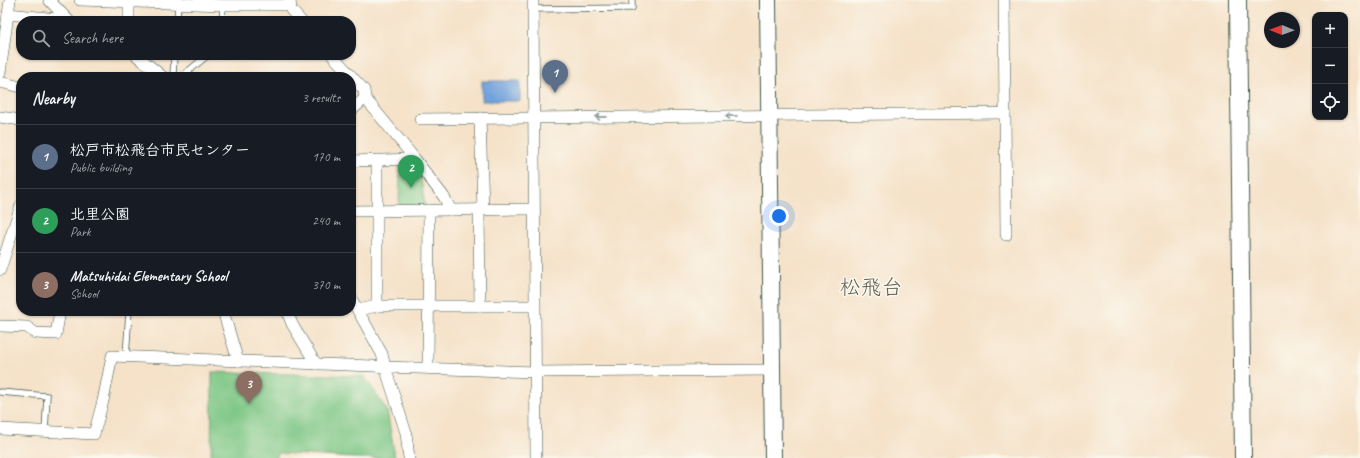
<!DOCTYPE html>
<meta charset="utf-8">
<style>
body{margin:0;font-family:Caveat,"Klee One",sans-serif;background:#20242c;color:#f1f3f6}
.controls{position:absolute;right:12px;top:12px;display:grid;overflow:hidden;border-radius:8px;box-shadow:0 1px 3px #0004}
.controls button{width:36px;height:36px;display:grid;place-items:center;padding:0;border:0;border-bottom:1px solid #363941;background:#171b24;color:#f1f3f6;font:20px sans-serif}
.compass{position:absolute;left:1264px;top:12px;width:36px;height:36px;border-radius:50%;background:#171b24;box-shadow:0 1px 3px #0004;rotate:271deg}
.you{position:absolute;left:779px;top:216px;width:14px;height:14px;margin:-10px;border:3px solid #fff;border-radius:50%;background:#1a73e8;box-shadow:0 0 0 6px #1a73e833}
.badge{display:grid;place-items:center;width:26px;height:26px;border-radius:50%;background:#d93025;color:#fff;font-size:13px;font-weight:700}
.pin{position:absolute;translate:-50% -33px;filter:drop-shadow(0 1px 2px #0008)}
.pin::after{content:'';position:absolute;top:21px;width:14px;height:12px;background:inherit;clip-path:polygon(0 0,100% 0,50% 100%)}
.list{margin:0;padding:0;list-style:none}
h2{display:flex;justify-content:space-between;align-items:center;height:52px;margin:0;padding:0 16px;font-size:17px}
h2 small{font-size:13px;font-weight:400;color:#9ea1a6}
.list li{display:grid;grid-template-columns:26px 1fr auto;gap:12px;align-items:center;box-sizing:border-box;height:64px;padding:0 16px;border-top:1px solid #363941}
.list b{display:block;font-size:15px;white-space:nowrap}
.list p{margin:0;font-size:13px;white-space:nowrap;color:#9ea1a6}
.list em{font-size:13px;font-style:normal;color:#9ea1a6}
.icon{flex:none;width:22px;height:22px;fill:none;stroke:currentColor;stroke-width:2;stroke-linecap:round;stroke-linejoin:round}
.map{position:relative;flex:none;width:1360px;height:458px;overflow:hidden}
.search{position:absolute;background:#171b24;box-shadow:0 1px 3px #0004;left:16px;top:16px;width:340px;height:44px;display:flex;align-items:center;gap:10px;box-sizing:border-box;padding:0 14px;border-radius:16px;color:#9ea1a6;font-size:15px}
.panel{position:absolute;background:#171b24;box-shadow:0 1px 3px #0004;left:16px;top:72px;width:340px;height:244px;border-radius:16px}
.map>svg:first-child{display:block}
.green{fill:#7cc684;stroke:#4e825c}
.water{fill:#72a2dc;stroke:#487088}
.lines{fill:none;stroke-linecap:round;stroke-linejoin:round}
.lane-casing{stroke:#3f564a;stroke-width:7}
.street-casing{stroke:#3f564a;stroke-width:12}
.secondary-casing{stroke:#3f564a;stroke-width:18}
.lane{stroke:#fff;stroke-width:5.5}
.street{stroke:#fff;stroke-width:11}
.secondary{stroke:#fff;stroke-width:16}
.oneway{stroke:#8f9e9a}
.labels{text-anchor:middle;stroke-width:3;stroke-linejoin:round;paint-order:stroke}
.neighbourhood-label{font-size:21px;fill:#5e5f54;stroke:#fbf7ec}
</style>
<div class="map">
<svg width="1360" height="458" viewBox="0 0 1360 458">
<rect width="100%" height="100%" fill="#fbf7ec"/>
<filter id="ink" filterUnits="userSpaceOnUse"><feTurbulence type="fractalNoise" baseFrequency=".025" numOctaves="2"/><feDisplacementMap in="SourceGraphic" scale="8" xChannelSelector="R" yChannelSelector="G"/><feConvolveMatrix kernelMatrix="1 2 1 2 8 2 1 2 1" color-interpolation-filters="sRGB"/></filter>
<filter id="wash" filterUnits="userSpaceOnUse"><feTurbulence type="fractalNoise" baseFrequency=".012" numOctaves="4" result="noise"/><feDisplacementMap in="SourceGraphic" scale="16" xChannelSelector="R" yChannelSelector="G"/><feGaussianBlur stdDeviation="0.9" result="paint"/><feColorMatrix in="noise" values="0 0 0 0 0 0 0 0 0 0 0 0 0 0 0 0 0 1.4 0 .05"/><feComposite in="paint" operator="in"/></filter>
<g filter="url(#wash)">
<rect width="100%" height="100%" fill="#f5e2c9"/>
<g class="green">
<path d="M403 163H411L420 171 425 206 399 205 400 167 403 166Z"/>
<path d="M212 372 364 376 387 410 395 458H355L278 453 277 458H211Z"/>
</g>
<rect class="water" x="482" y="81" width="38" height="20"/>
</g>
<g filter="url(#ink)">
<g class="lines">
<defs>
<g id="lane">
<path d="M533 9 632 8V0"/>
<path d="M177 21 178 3"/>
<path d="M222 21 223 5"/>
<path d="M173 77 174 55"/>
<path d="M181 77 208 55"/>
<path d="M126 357 129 311"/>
<path d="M0 392 47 396 45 432"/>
</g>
<g id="street">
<path d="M49 0 69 21"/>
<path d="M80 0 223 5H290"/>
<path d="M290 0 291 10 301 21"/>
<path d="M533 0 536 458"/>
<path d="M8 14 67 20"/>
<path d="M129 21V1"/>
<path d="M136 55 163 77"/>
<path d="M332 55 364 90 365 98 415 159"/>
<path d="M0 73 10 0"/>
<path d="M0 82 21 87"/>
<path d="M351 111 365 98"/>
<path d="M1005 113 1006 235"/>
<path d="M0 117 21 120"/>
<path d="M480 118 483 209"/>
<path d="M420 119 1005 113 1004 0"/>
<path d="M351 161 415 159 444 197 451 210 533 209"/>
<path d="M479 209 480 306"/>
<path d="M351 211 451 210"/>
<path d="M0 270 21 205"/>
<path d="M351 298 382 354 385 367 536 372 772 370"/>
<path d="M377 306V160"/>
<path d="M358 310 377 306H534"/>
<path d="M223 311 238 361"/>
<path d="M287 311 292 324 316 364"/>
<path d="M0 326 27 327 35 333 56 334 60 311"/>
<path d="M428 368 429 210"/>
<path d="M0 429 94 434 103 401 112 356 373 366 385 367 406 433 409 458"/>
</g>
<g id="secondary">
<path d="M768 0 773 458"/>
<path d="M1238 0 1243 458"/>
</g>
</defs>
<use href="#lane" class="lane-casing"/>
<use href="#street" class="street-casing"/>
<use href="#secondary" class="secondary-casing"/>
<use href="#lane" class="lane"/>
<use href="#street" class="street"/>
<use href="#secondary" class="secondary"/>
</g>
<defs><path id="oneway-shaft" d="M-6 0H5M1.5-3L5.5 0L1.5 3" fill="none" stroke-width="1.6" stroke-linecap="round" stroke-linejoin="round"/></defs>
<g class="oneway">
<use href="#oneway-shaft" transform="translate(731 116) rotate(179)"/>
<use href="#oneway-shaft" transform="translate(601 117) rotate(179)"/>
</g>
</g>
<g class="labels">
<g class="neighbourhood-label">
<text x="871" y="294">松飛台</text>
</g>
</g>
</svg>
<div class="controls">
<button>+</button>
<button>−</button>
<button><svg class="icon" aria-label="locate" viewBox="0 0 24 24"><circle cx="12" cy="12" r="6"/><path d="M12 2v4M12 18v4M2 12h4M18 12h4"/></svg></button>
</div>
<svg class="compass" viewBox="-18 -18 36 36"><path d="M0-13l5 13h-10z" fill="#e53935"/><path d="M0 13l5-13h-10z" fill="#9ea1a6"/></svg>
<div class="you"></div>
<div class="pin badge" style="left:555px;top:93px;background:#5c6f8a">1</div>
<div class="pin badge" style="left:411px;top:188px;background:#2e9e5b">2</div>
<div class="pin badge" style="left:249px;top:404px;background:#8d6e63">3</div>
<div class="search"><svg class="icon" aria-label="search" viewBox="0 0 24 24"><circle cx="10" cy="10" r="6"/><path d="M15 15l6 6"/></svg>Search here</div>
<section class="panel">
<h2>Nearby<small>3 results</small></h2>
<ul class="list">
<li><span class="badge" style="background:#5c6f8a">1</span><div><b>松戸市松飛台市民センター</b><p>Public building</p></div><em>170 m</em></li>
<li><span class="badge" style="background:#2e9e5b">2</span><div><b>北里公園</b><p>Park</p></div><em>240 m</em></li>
<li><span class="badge" style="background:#8d6e63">3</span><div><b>Matsuhidai Elementary School</b><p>School</p></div><em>370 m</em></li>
</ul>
</section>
</div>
